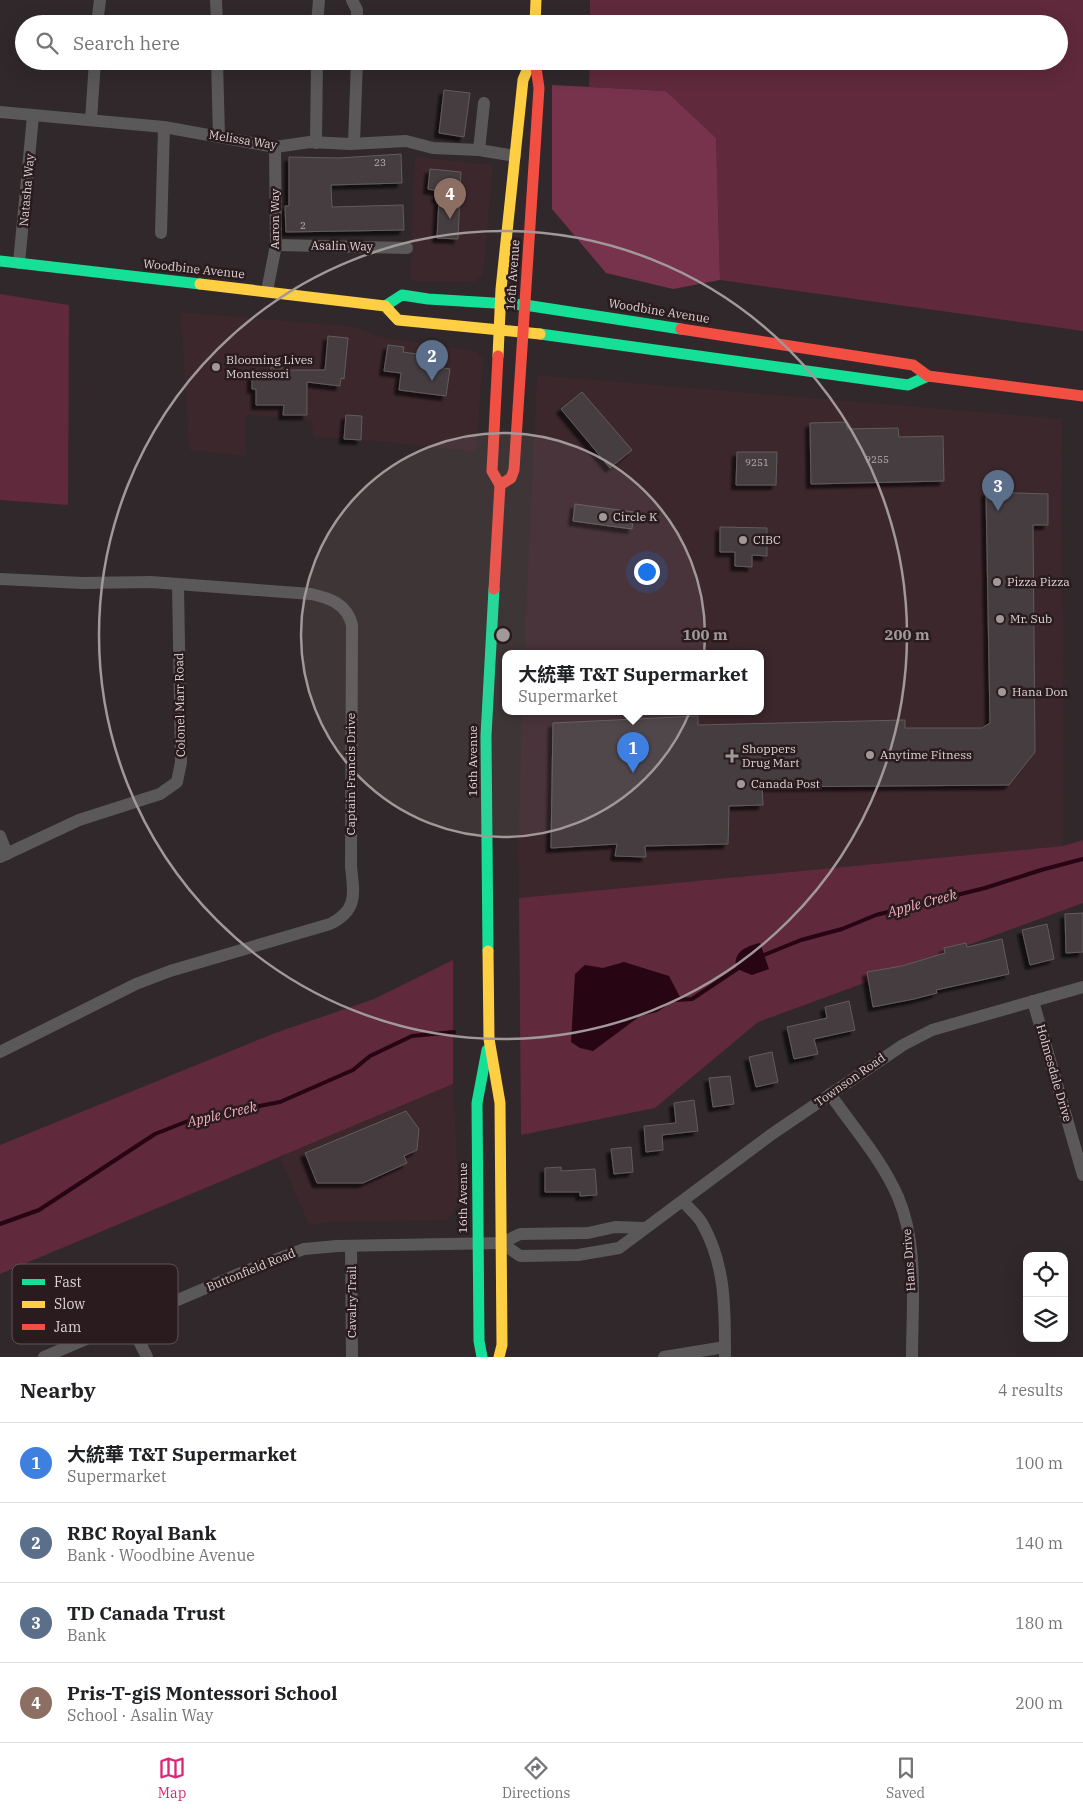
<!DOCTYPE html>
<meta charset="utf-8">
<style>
body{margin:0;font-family:"IBM Plex Serif","Noto Sans SC",serif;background:#f6f6f6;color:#202124}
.controls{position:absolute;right:15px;bottom:15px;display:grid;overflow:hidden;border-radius:10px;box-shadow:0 5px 20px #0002}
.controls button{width:45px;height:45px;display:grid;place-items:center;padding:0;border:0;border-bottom:1px solid #e0e0e0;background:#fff;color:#202124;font:25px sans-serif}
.you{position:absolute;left:646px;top:571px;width:18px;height:18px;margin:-12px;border:4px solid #fff;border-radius:50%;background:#1a73e8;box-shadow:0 0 0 8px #1a73e833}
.badge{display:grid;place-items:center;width:32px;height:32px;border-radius:50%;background:#db2777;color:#fff;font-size:16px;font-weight:700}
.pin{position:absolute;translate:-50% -41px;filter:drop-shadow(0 1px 2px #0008)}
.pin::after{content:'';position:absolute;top:26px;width:18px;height:15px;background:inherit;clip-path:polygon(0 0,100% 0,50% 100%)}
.popup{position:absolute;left:502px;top:650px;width:262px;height:65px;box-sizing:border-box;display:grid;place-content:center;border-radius:10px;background:#fff;filter:drop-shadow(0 1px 4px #0005);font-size:16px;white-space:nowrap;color:#757577}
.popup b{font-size:19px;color:#202124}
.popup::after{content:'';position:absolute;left:50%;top:100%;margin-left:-10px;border:10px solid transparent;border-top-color:#fff}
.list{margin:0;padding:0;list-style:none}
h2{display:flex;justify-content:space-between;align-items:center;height:65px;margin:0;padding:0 20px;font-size:21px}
h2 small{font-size:16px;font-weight:400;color:#757577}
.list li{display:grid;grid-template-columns:32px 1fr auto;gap:15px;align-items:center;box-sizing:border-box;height:80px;padding:0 20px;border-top:1px solid #e0e0e0}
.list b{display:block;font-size:19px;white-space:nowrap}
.list p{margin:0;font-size:16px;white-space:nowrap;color:#757577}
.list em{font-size:16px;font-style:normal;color:#757577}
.icon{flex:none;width:28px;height:28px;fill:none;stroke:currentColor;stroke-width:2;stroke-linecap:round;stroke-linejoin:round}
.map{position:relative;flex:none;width:1083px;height:1357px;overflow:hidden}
.search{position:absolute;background:#fff;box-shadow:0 5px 20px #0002;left:15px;right:15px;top:15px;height:55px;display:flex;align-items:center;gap:12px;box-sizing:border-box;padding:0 18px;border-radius:28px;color:#757577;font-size:19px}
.sheet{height:385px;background:#fff}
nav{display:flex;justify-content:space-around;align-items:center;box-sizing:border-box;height:70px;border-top:1px solid #e0e0e0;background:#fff;font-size:14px;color:#757577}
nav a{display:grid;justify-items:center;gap:2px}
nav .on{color:#db2777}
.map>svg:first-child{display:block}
.built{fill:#3c272d}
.green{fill:#60293c}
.forest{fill:#77334b}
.water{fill:#270512}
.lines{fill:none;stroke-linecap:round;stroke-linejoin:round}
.stream{stroke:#270512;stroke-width:4}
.building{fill:#443d3f;stroke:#635b5d;filter:url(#shadow)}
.street{stroke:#5a5858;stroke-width:12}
.fast{stroke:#16e098;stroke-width:11}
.slow{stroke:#ffcf43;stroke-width:11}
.jam{stroke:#f24e42;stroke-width:11}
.ring{fill:none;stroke:#a1989a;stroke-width:2.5}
.poi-dot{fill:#a1989a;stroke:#2a1b1f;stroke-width:2}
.labels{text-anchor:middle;stroke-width:5;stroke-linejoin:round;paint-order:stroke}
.number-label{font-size:10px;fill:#b8aeb0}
.street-label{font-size:12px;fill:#ded4d6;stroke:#2a1b1f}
.poi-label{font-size:12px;fill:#ded4d6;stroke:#2a1b1f;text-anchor:start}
.water-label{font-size:14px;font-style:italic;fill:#f3aec1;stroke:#2a1b1f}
.key{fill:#2a1b1f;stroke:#605256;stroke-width:1}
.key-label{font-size:14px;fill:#ded4d6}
.centre{fill:#a1989a;stroke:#2a1b1f;stroke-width:2.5}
.ring-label{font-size:15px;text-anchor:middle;font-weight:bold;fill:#a1989a;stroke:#2a1b1f;stroke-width:5;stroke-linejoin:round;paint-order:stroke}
</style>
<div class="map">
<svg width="1083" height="1357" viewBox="0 0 1083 1357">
<defs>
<filter id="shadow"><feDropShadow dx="-4.5" dy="4.5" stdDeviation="1" flood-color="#0009"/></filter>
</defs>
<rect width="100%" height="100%" fill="#30282a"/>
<g class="built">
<path d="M415 157 493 165 483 273 474 282 410 281Z"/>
<path d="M181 312 356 327 379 337 476 351 483 359 476 452 368 440 313 437 312 420 246 415V456L189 450Z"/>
<path d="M537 375 1062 419 1063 846 519 898 518 843 522 712H760V654H524Z"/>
<path d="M453 1084 459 1203 448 1220 330 1222 309 1225 280 1157Z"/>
</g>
<g class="green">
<path d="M590 0H1083V331L720 280 716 138 666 91 589 87 590 61H1059V24H590Z"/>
<path d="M0 294 69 305 68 505 0 500Z"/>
<path d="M1083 840V903L758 1022 655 1108 521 1135 519 898 1063 846Z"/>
<path d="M453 960V1084L0 1274V1145L275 1033 374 999Z"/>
</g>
<path class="forest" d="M552 85 666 91 716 138 720 280 673 289 606 273 552 209Z"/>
<g class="water">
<path d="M760 943 769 969 752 975 737 969C731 953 746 946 760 943Z"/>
<path d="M624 962 669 976 680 997 657 1012 640 1016 593 1051 580 1048 571 1042 575 974 585 965 603 968Z"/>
</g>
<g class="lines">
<g class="stream">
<path d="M764 955 801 940 842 929 876 915 985 888 1041 870 1083 859"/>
<path d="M676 1000 692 999 737 969"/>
<path d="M0 1224 39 1210 155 1134 193 1119 280 1102 353 1070 370 1056 412 1036 454 1032"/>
</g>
</g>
<g class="building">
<path d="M444 90 470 93 464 137 439 133Z"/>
<path d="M401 154 402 183 331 185 332 207 403 205 404 230 286 232 285 206H289V157L339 158Z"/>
<path d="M430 169 461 172 458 239 437 238 439 199 436 198 438 191 428 189Z"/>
<path d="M328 336 348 338 344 379 341 378 340 386 307 382V415H283L284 405H256V389H252V370L271 371V367H282V370H325Z"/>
<path d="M388 345 404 347 403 352 438 357 437 367 450 369 446 396 399 390 401 373 384 371Z"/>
<path d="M582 392 632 450 610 468 561 409Z"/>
<path d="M346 415 362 416 361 440 344 439Z"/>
<path d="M847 422V429L898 428 899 437 943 436 944 481 811 484 810 423Z"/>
<path d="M737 452H777L776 485H736Z"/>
<path d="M986 492 1048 494V525H1033L1035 752 1009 785 762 787 763 805 729 806 728 844 645 846 646 857 615 856 617 844 551 848 553 723 698 716V725L905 720V728H982L990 723Z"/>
<path d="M575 504 634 512 632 529 573 521Z"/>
<path d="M720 527 767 528V556L752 555V567L735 566V552H720Z"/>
<path d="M1083 913V952L1066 953 1065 914Z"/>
<path d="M1047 924 1054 959 1030 965 1022 930Z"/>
<path d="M1002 939 1009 974 936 990 937 993 914 999 873 1007 867 972 902 966 945 953 944 948 966 943 967 947Z"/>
<path d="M849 1001 855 1030 814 1039 818 1054 794 1059 787 1027 827 1018 825 1007Z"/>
<path d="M772 1052 778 1082 756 1087 749 1057Z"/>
<path d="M730 1076 734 1104 713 1107 709 1078Z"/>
<path d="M694 1100 698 1131 662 1135 663 1150 646 1152 644 1126 676 1123 674 1103Z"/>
<path d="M406 1111 419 1129 417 1150 404 1156 407 1163 363 1183H317L305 1153Z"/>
<path d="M631 1147 633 1172 614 1174 611 1149Z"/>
<path d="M561 1167V1171L595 1169 597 1195 580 1196V1192H545V1168Z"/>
</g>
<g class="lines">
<g class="street">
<path d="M216 0 217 24"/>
<path d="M352 0 357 10V24"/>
<path d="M97 24 100 0"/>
<path d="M317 24 319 0"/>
<path d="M217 61 219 136"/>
<path d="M0 112 164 127 275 147 310 142 350 144 406 141 433 148 479 150 515 156"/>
<path d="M91 120 95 61"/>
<path d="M316 143 317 61"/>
<path d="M354 143 357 61"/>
<path d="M479 150 484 103"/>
<path d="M161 233 164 127"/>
<path d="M276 245 407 248"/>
<path d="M19 263 33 116"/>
<path d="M267 291 276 245 275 147"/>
<path d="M0 579 83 583 151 582 311 594C330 598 347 604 352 625L351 867C354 894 358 910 330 924L170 971 136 984 0 1052"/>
<path d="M0 836 7 854"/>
<path d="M0 857 79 820 160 794 177 782 181 762 178 585"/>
<path d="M1033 1001 1083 1175"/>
<path d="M830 1094C853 1127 882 1160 898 1197 919 1246 912 1305 912 1357"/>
<path d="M683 1201C689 1209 699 1216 703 1225 726 1266 725 1311 725 1357"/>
<path d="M502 1243 520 1256 578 1255 619 1248 772 1134 903 1045 932 1030 1083 987"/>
<path d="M351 1246 352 1357"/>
<path d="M129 1321 147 1357"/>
<path d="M44 1357 248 1270 304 1249 337 1246 502 1243 520 1234 588 1233 615 1227 644 1228"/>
<path d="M664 1357 725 1347"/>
</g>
<g class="fast">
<path d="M0 261 200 284"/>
<path d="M385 306 402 295 428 299 525 305 681 329"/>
<path d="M540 334 908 385 928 376"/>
<path d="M488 951 486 736 494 589"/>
<path d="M482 1357 479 1341 477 1103 487 1050"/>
</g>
<g class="slow">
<path d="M535 24 536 0"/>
<path d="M200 284 385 306 398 320 540 334"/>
<path d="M498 356 501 289 523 80 531 61"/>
<path d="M488 951 489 1039 500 1103 502 1345 499 1357"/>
</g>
<g class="jam">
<path d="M681 329 913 365 928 376 1083 396"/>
<path d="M500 485 511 478 514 470 539 88 535 61"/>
<path d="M494 589 500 485 492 471 498 356"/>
</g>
</g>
<circle cx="503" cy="635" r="202" fill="#a1989a" fill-opacity=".12"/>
<g class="ring">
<circle cx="503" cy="635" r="202"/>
<circle cx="503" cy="635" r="404"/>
</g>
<g class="poi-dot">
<circle cx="216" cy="367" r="5"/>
<circle cx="603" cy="517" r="5"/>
<circle cx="743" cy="540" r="5"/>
<circle cx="997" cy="582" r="5"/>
<circle cx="1000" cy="619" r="5"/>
<circle cx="1002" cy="692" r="5"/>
<circle cx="870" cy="755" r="5"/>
<path d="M729.5 748.5h5v5h5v5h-5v5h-5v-5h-5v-5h5z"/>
<circle cx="741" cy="784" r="5"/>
</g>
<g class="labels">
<g class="number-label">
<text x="380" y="166">23</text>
<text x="303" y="229">2</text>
<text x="877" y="463">9255</text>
<text x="757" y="466">9251</text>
</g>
<g class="street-label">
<text transform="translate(243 140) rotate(9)" y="4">Melissa Way</text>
<text transform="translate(27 190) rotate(-85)" y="4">Natasha Way</text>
<text transform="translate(275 219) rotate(-90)" y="4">Aaron Way</text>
<text transform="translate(342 246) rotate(1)" y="4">Asalin Way</text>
<text transform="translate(194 269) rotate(6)" y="4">Woodbine Avenue</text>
<text transform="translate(513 275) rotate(-86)" y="4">16th Avenue</text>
<text transform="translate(659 311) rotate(9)" y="4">Woodbine Avenue</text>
<text transform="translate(180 705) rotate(-91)" y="4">Colonel Marr Road</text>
<text transform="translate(473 761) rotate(-90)" y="4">16th Avenue</text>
<text transform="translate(351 774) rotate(-90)" y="4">Captain Francis Drive</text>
<text transform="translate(1054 1073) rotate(74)" y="4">Holmesdale Drive</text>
<text transform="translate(850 1080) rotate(-35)" y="4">Townson Road</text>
<text transform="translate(463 1198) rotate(-90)" y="4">16th Avenue</text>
<text transform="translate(909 1260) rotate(-94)" y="4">Hans Drive</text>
<text transform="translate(251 1270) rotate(-22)" y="4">Buttonfield Road</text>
<text transform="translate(352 1302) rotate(-90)" y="4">Cavalry Trail</text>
</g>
<g class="poi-label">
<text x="226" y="364">Blooming Lives<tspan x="226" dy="14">Montessori</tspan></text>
<text x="613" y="521">Circle K</text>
<text x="753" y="544">CIBC</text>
<text x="1007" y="586">Pizza Pizza</text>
<text x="1010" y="623">Mr. Sub</text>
<text x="1012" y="696">Hana Don</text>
<text x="742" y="753">Shoppers<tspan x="742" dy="14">Drug Mart</tspan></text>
<text x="880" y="759">Anytime Fitness</text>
<text x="751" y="788">Canada Post</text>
</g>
<g class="water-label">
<text transform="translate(922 903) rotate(-15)" y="5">Apple Creek</text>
<text transform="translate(222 1114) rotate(-13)" y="5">Apple Creek</text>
</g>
</g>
<rect x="12" y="1264" width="166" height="80" rx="8" class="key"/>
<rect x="22" y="1279" width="23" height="6" fill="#16e098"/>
<rect x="22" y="1301" width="23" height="7" fill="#ffcf43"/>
<rect x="22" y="1324" width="23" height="6" fill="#f24e42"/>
<g class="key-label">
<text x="54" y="1287">Fast</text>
<text x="54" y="1309">Slow</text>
<text x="54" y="1332">Jam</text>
</g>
<circle cx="503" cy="635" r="8" class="centre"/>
<g class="ring-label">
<text x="705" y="640">100 m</text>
<text x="907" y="640">200 m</text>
</g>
</svg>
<div class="controls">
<button><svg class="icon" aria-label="locate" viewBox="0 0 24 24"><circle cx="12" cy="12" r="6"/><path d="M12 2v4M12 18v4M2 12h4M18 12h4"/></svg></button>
<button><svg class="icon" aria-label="layers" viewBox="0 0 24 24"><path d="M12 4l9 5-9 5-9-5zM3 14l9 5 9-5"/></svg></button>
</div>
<div class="you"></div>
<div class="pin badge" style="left:633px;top:773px;background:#3f7fe0">1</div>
<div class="popup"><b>大統華 T&amp;T Supermarket</b>Supermarket</div>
<div class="pin badge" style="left:432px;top:381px;background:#5c6f8a">2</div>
<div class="pin badge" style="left:998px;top:511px;background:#5c6f8a">3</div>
<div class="pin badge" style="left:450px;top:219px;background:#8d6e63">4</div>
<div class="search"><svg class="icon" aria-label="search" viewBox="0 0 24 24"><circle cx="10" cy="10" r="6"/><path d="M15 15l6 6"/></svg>Search here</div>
</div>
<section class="sheet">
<h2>Nearby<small>4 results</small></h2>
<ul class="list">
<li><span class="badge" style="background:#3f7fe0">1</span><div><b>大統華 T&amp;T Supermarket</b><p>Supermarket</p></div><em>100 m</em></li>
<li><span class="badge" style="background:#5c6f8a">2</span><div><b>RBC Royal Bank</b><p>Bank · Woodbine Avenue</p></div><em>140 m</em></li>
<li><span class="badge" style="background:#5c6f8a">3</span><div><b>TD Canada Trust</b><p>Bank</p></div><em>180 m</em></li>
<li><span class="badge" style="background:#8d6e63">4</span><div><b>Pris-T-giS Montessori School</b><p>School · Asalin Way</p></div><em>200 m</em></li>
</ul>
</section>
<nav>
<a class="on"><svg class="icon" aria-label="map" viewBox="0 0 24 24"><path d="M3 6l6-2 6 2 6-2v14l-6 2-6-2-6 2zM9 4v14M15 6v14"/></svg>Map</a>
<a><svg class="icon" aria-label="directions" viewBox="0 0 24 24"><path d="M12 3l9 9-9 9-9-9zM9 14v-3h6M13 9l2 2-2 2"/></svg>Directions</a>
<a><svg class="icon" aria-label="saved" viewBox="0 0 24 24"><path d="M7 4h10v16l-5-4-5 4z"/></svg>Saved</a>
</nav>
